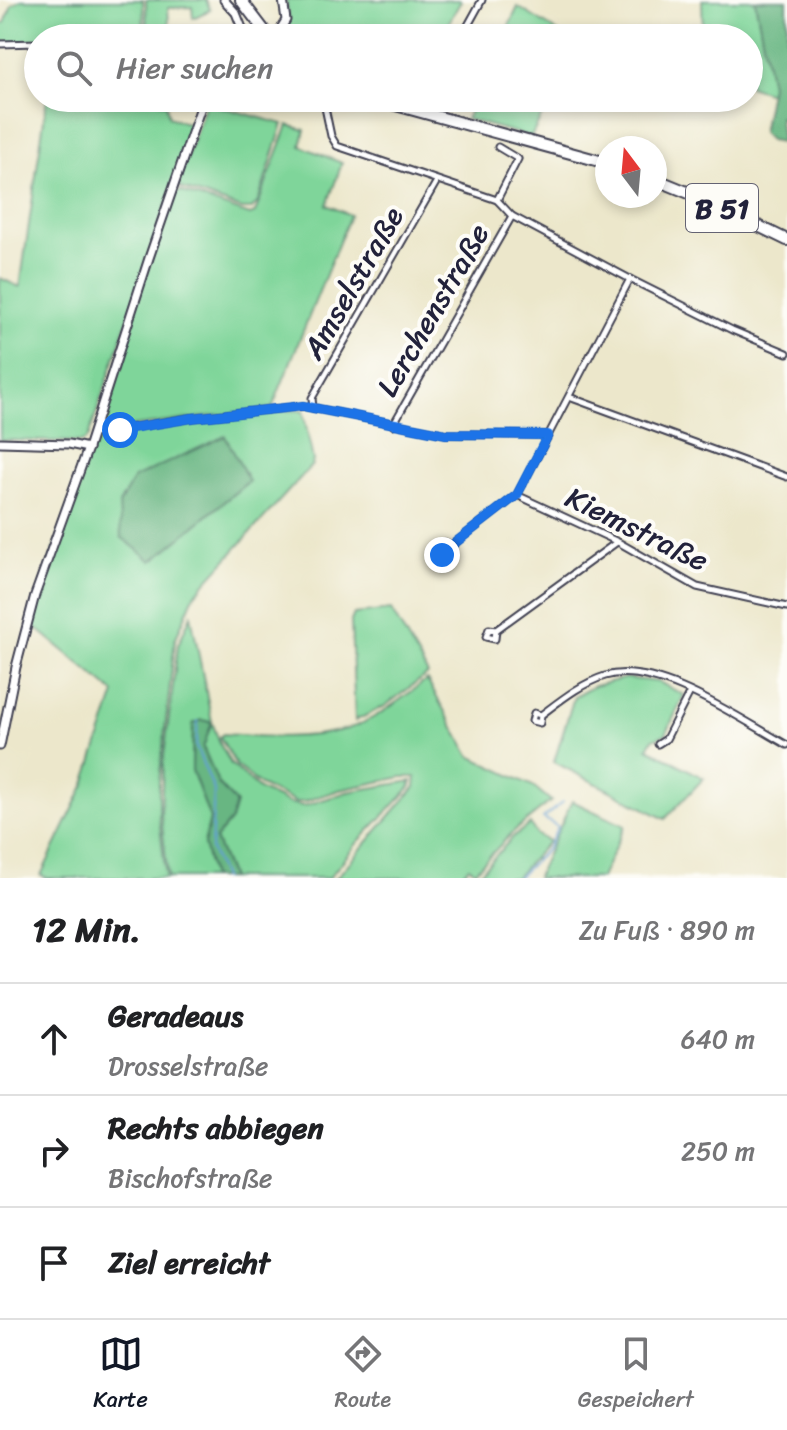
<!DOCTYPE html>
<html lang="de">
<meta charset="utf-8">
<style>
body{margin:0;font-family:Sriracha,sans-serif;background:#f6f6f6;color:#202124}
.compass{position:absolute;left:595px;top:136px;width:72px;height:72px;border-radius:50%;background:#fff;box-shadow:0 4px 12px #0003;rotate:344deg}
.stop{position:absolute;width:24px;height:24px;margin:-18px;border:6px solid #1a73e8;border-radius:50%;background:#fff}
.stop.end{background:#1a73e8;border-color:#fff;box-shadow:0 2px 8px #0008}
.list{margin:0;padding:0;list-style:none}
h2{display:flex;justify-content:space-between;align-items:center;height:104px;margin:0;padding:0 32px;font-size:34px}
h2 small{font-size:26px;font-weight:400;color:#757577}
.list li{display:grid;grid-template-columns:52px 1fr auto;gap:24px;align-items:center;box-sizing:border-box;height:112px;padding:0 32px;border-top:2px solid #e0e0e0}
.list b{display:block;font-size:30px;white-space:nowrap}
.list p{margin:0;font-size:26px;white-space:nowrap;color:#757577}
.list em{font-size:26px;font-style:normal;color:#757577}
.icon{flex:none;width:44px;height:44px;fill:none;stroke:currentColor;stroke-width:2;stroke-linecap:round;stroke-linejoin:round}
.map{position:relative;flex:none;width:787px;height:878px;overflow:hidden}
.search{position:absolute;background:#fff;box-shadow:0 4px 12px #0003;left:24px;right:24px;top:24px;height:88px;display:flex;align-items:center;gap:20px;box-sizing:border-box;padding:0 28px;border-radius:44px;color:#757577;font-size:30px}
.sheet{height:440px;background:#fff}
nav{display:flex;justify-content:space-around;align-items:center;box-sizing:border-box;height:112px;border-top:2px solid #e0e0e0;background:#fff;font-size:22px;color:#757577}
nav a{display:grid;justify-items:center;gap:4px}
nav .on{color:#111827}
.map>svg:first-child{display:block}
.green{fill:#7fd59a;stroke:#507c6a;stroke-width:2;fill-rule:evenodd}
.forest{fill:#67b682;stroke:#446c5e;stroke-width:2}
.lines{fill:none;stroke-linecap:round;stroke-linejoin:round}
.stream{stroke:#629fd3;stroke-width:2}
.street-casing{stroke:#404051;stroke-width:9}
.secondary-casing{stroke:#404051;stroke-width:11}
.highway-casing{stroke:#404051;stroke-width:14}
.street{stroke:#fff;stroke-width:5}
.secondary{stroke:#fff;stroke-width:7}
.highway{stroke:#fff;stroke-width:10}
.route{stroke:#1a73e8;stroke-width:10}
.labels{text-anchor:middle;stroke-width:8;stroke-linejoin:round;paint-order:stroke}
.shield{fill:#fdfcf7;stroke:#646373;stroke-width:2}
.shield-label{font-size:28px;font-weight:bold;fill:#22223b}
.street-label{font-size:30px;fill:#22223b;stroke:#fdfcf7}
</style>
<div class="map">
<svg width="787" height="878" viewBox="0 0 787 878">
<rect width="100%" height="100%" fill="#fdfcf7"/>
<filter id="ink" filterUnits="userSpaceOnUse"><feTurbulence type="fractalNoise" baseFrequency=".0125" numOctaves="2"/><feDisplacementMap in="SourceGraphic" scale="16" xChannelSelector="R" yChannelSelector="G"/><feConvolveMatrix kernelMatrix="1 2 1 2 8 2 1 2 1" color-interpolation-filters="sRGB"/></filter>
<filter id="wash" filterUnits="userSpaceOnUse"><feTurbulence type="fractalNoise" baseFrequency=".006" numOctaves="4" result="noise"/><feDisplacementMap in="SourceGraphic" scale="32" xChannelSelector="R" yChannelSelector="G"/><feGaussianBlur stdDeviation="1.8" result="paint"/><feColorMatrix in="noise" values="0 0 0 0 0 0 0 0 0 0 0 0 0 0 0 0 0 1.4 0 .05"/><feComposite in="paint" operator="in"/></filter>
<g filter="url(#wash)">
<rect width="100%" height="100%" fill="#ece7cb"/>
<g class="green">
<path d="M21 0H143L144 38H38V42H0V23H5L12 5Z"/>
<path d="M146 0H206L210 10 193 18 192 7 168 8 170 38H147Z"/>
<path d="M286 0H459L461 1 440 38H280L289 21Z"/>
<path d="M702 0H755L771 85 770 93 749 86V38H703Z"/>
<path d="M518 7 566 37 568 38H503Z"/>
<path d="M47 98H144L166 104 169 117 193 125 88 438 83 442 0 440V278L20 287Z"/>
<path d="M476 98H551L531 137 466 119Z"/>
<path d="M206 103 283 124 258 202 252 209H242L181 188 178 184Z"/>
<path d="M288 125 305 130 301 146 342 163 327 205 350 215 272 408 98 431 140 291 175 193 180 191 250 215 255 213Z"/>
<path d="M294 410 303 411 313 460 312 465 194 595 175 640 159 782V817L166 878H47L41 875 85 784 115 693 31 624 44 577 95 437 181 422ZM224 437 249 481 152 561Z"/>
<path d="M391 610 428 674 385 706 355 721 351 621 354 614Z"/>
<path d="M191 615 212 722 221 746 231 764 260 790 288 803 304 806 347 792 412 781 410 788 358 842 329 878H231L215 839 231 820 236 803 219 785 193 723 192 770 210 819 204 844 212 878H168L161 815 163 764 178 645Z"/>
<path d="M626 678 659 682 684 695 666 734 653 739 648 748 704 778 665 819 554 762 574 697 594 686Z"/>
<path d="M427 680 470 756 533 786 551 801 514 831 475 871 469 867 460 876 456 874 452 878H336L415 787 416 777H402L339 790 303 802H295L260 785 236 765 220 737 223 734C264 737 307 740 347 729 377 720 403 697 427 680Z"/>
<path d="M572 801 625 826 601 878H536Z"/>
<path d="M530 824 537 835 549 841 515 878H475L514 836Z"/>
</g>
<g class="forest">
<path d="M755 0H787V121L779 117 782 142 769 140 762 133 771 85Z"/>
<path d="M225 436 249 481 152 561 121 537 119 504 134 478Z"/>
<path d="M202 720 212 722 203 748 219 785 236 803 231 820 215 839 231 878H212L204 844 210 819 192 770 193 724Z"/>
</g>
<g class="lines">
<g class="stream">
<path d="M198 721 196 747 214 790 211 849 223 878"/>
<path d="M517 878 547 849 558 827 543 818 563 802"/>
</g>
</g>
</g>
<g filter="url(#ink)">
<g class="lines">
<defs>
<g id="street">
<path d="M461 38 482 0"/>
<path d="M0 44 38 43"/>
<path d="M323 98 331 136 337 146 497 200 518 159 498 147"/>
<path d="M432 98V101"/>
<path d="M497 200 512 216 630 279 732 330 787 353"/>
<path d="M569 397 787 477"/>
<path d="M313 408 312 398 437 181"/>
<path d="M393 425 512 216"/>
<path d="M93 434 192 418 303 406 446 434 548 435"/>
<path d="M517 495 618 542 697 587 787 607"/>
<path d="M451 546 445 543 440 545 441 554H450L451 546 517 495 630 279"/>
<path d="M496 630 495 639 486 637 489 629 496 630 617 542"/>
<path d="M541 715 540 723 532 721 534 713 541 715C561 700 582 683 605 676 658 661 740 719 787 745"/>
<path d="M658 744 666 739 690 692"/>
</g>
<g id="secondary">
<path d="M224 0 236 13 246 38"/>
<path d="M275 38 286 20 283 0"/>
<path d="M0 442 69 444 88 448"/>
<path d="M0 746 16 667 35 595 88 448 149 258 204 98"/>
</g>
<g id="highway">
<path d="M241 0 270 38"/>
<path d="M370 98 607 163"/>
<path d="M655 179 699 197 787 240"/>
</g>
</defs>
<use href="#street" class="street-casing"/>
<use href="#secondary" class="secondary-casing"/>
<use href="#highway" class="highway-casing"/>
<use href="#street" class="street"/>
<use href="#secondary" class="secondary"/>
<use href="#highway" class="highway"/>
</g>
</g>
<g class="lines" filter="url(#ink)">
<path class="route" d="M120 430 192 418 303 406 446 434 548 435 517 495 451 546 450 554 442 555"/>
</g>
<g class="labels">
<rect class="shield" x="686" y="184" width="72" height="48" rx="6"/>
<g class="shield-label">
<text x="722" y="218">B 51</text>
</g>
<g class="street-label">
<text transform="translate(353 283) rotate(-60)" y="10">Amselstraße</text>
<text transform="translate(433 310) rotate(-60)" y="10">Lerchenstraße</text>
<text transform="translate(637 529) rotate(26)" y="10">Kiemstraße</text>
</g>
</g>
</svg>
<svg class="compass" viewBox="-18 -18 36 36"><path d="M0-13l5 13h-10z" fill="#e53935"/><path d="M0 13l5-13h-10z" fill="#757577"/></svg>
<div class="stop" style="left:120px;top:430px"></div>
<div class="stop end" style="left:442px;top:555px"></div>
<div class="search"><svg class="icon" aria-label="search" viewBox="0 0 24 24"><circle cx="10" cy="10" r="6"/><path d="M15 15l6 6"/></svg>Hier suchen</div>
</div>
<section class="sheet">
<h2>12 Min.<small>Zu Fuß · 890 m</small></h2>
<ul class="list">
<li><svg class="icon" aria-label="ahead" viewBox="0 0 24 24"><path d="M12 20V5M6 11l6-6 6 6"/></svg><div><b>Geradeaus</b><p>Drosselstraße</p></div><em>640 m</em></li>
<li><svg class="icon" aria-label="right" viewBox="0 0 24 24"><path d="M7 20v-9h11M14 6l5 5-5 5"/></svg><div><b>Rechts abbiegen</b><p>Bischofstraße</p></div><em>250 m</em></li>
<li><svg class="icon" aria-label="arrive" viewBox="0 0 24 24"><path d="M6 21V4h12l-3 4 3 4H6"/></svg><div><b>Ziel erreicht</b></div></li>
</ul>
</section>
<nav>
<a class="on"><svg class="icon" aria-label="map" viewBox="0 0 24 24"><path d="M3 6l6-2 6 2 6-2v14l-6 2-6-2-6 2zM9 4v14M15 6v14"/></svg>Karte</a>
<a><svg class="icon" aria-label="directions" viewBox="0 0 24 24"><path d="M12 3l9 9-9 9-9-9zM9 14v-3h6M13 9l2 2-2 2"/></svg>Route</a>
<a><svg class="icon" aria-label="saved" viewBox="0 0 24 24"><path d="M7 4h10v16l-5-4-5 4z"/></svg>Gespeichert</a>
</nav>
